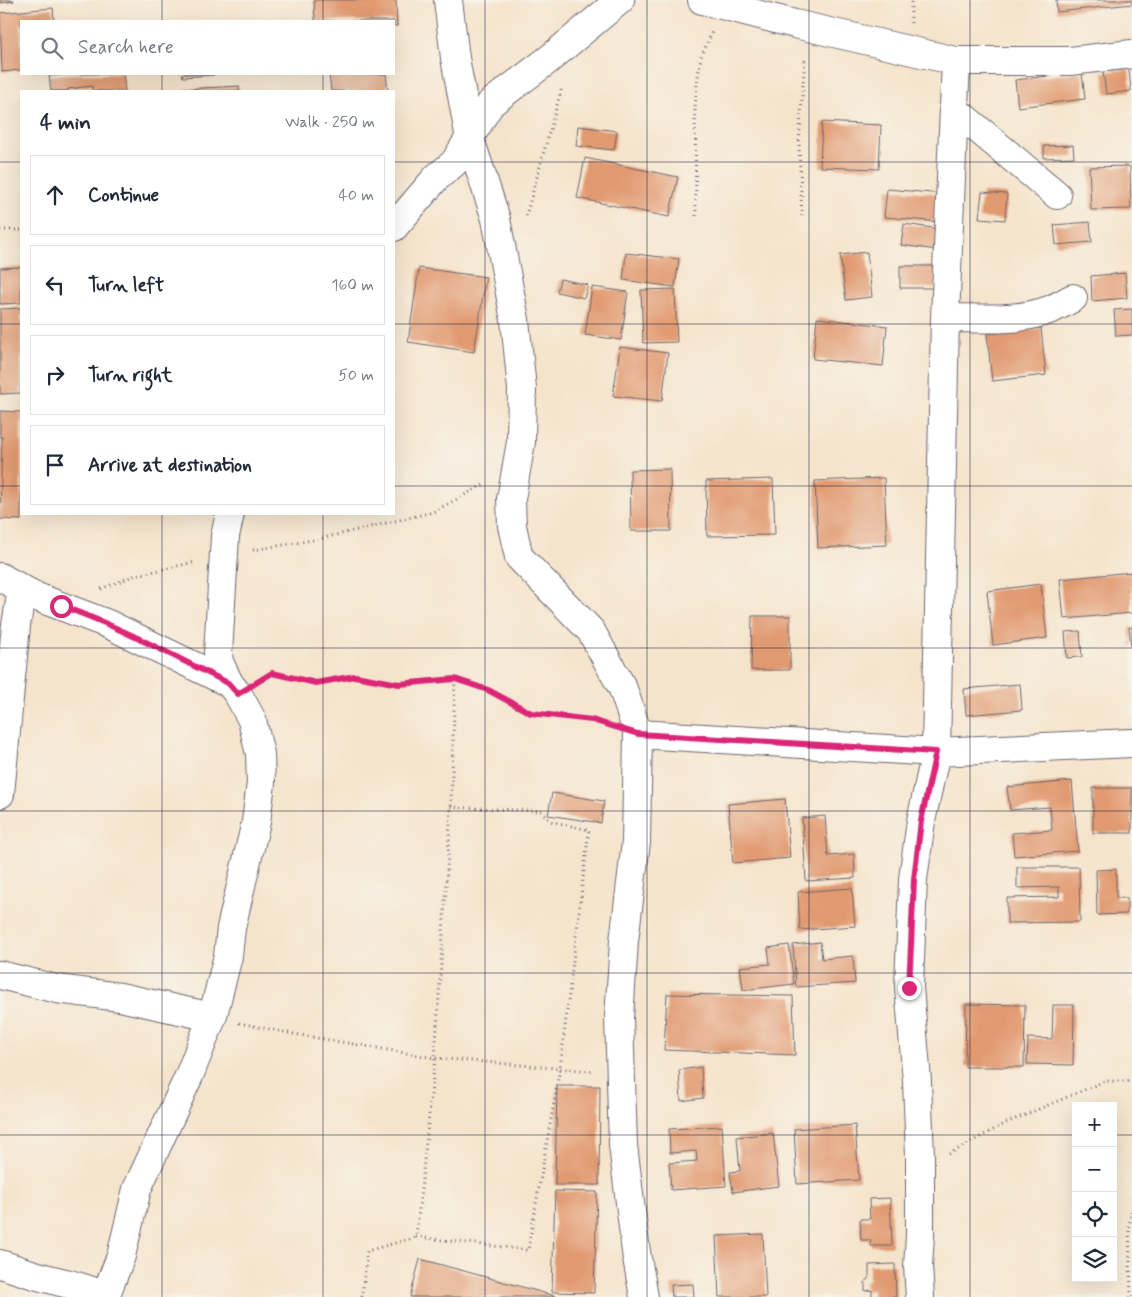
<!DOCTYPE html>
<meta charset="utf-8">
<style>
body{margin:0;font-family:Mynerve,sans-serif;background:#f2f2f3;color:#1f2937}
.controls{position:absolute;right:15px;bottom:15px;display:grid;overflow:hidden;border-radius:0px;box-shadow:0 5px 20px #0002}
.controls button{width:45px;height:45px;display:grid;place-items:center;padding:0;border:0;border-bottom:1px solid #e0e1e3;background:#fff;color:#1f2937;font:25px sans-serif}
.stop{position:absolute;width:15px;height:15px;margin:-11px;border:4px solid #db2777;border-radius:50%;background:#fff}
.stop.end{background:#db2777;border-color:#fff;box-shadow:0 1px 5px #0008}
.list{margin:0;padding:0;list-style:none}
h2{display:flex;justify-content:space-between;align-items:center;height:65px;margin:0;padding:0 20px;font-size:21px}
h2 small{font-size:16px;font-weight:400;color:#747a83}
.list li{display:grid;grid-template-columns:32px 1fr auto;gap:15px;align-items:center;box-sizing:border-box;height:80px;margin:0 10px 10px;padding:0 10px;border:1px solid #e0e1e3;border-radius:0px}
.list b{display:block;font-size:19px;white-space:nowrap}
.list em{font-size:16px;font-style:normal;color:#747a83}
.icon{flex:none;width:28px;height:28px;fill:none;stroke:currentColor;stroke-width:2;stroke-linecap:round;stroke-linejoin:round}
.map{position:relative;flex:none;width:1132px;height:1297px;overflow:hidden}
.search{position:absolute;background:#fff;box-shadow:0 5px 20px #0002;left:20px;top:20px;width:375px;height:55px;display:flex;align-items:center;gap:12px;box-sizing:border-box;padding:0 18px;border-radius:0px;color:#747a83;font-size:19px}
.panel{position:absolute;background:#fff;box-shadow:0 5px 20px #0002;left:20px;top:90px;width:375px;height:425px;border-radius:0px}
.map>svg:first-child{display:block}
.building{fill:#e1996f}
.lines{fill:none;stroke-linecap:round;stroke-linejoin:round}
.minor-casing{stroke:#6c666e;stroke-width:30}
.path{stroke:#6c666e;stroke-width:3;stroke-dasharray:1 4;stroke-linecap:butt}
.minor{stroke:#fff;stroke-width:28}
.route{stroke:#db2777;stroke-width:6}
.grid{fill:none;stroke:#22223b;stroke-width:1;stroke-opacity:0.55}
</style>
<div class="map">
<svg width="1132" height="1297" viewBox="0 0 1132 1297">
<rect width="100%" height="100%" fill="#f7f3e8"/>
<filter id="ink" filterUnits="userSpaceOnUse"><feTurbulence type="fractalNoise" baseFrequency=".02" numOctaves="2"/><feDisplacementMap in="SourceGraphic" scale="10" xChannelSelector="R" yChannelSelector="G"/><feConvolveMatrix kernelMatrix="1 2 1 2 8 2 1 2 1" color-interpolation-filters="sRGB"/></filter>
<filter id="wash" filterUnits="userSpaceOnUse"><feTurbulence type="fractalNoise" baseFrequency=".0096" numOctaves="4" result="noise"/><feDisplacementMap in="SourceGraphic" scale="20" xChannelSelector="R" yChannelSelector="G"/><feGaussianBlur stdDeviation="1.12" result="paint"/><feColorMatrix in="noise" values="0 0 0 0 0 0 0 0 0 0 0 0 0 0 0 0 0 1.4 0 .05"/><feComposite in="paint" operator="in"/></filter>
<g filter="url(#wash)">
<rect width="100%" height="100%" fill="#f5e4cc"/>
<g id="blocks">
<g class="building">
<path d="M0 0H14V1L0 3Z"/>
<path d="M314 0H396L397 26H394V21H315Z"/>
<path d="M1056 0H1132V4L1057 12Z"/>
<path d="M53 8 54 21H21V70L2 72 0 13Z"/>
<path d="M1129 69 1131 91 1106 94 1103 72Z"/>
<path d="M1082 72 1085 99 1018 107 1015 80Z"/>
<path d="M71 74H123L125 91H92V86L68 89V91H51L49 76Z"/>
<path d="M182 74H214V75L183 77Z"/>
<path d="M329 74H386L388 91H331Z"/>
<path d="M239 86V91H186V89Z"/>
<path d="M822 122 881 125 879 169 820 167Z"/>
<path d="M578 126 617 131 614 150 576 146Z"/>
<path d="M1073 145 1074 157 1044 158V146Z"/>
<path d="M585 158 678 177 669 217 577 198Z"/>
<path d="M1130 166 1131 209 1091 210 1089 167Z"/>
<path d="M887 189 943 194 940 222 884 217Z"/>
<path d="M982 192 1007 194 1005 220 979 218Z"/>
<path d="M1090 222 1092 242 1056 245 1054 225Z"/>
<path d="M904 224 940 229 937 250 901 245Z"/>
<path d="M867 252 872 297 846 300 840 255Z"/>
<path d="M626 253 679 259 675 287 623 280Z"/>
<rect x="900" y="266" width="35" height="22"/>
<path d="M21 267V303L0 304V268Z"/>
<path d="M419 268 486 277 474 352 408 342Z"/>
<path d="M1125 273 1127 298 1092 301 1091 276Z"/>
<path d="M560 279 588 285 584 298 557 292Z"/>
<path d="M592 287 628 292 621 340 585 335Z"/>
<path d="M675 289 677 342 643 343 641 290Z"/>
<path d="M21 308V393L0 394V309Z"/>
<path d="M1132 309V335L1116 336 1114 310Z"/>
<path d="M817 318 887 326 883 366 813 359Z"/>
<path d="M1041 328 1046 375 992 381 987 334Z"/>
<path d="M620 347 668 353 662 401 613 396Z"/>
<path d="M0 411 21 412V520L0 519 2 437H0Z"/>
<path d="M670 469 671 531H631L630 470Z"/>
<path d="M884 478 887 545 818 548 815 481Z"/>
<path d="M773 479 775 535 707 536 706 481Z"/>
<path d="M1132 572V613L1064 619 1060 579Z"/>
<path d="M1041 584 1047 638 993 645 987 591Z"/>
<path d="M752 616H790V670H751Z"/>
<path d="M1129 627H1132V647H1131Z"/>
<path d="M1080 631 1082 657 1067 658 1065 632Z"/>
<path d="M1020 684 1022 710 966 715 964 689Z"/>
<path d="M1072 781 1078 851 1014 856 1012 833 1052 830 1050 807 1010 810 1007 787Z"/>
<rect x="1093" y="788" width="39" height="45"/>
<path d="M552 793 604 801 601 823 548 815Z"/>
<path d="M785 799 790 858 733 863 728 804Z"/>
<path d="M825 816 828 856 854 854 855 878 806 881 802 818Z"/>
<path d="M1017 867H1079L1080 922 1007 923V898L1059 897V887L1017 888Z"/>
<path d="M1116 869V898H1127V914L1097 915 1096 870Z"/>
<path d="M852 888 855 926 800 930 798 892Z"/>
<path d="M820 942 822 959 853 956 855 983 796 987 793 945Z"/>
<path d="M789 945 794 984 743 990 740 967 770 964 768 948Z"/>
<path d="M667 994 793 996 795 1055 664 1050Z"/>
<path d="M966 1004 1025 1005 1024 1067H965Z"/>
<path d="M1053 1005H1074L1073 1065 1027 1064 1028 1038 1052 1039Z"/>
<path d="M701 1067 703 1098 681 1101 679 1070Z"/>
<path d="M557 1086H600L599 1185H555Z"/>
<path d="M855 1125 859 1180 797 1184 794 1129Z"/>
<path d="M722 1126 726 1186 671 1190 669 1163 697 1161 696 1151 670 1153 669 1129Z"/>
<path d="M773 1133 779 1186 733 1192 730 1172 740 1171 737 1137Z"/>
<path d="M555 1191 597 1192 594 1293 552 1292Z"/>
<path d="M890 1198 892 1246H871L870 1240H861L860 1219H870L869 1199Z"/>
<path d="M763 1234 766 1297H719L716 1236Z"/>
<path d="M420 1259 555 1296V1297H410Z"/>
<path d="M895 1264 896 1297H872V1290L865 1291V1282L869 1279V1265Z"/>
<path d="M693 1284 694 1297H672L671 1285Z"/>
</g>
</g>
</g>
<g filter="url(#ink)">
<use href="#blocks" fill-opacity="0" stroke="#6c666e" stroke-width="1"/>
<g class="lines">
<defs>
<g id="minor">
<path d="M448 0 455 58 470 139 496 219 515 320 522 389 521 442 511 499 512 526 519 557 591 631 623 689 638 734 636 842 624 941 619 1018 623 1145 636 1252 644 1297"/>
<path d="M702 0 795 24 956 61H1070L1132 54"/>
<path d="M955 110 1057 195"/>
<path d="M394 227 436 178 454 163 491 103 548 60 620 0"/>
<path d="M945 318C978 318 1017 322 1049 310 1057 307 1065 302 1073 298"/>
<path d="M0 577 37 597 108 624 229 683"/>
<path d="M638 734 936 752 1132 743"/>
<path d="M0 794 16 625 22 590"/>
<path d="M0 975 57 989 120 997 212 1017"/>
<path d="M0 1264C16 1269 33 1275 49 1279 69 1284 88 1288 106 1297"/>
<path d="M105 1297 121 1256 137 1189 189 1076 213 1015 228 956 231 928 256 822 261 783 260 754 252 720 238 694 229 683 219 662 218 653 225 536 230 514"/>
<path d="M920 1297 918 1266 920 1236V1156L917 1081 909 987 913 879 921 821 936 752 945 318 956 61"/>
</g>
</defs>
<use href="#minor" class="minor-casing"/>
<g class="path">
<path d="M911 23V0"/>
<path d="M526 216 562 87"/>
<path d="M696 216 695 109 697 83 701 57 712 32"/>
<path d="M802 216 799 144 805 57"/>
<path d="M0 230H21"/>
<path d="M253 550 319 539 433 512 483 485"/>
<path d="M101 589 133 576 195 562"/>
<path d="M262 679 272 673 316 683 355 676 399 683 455 679 488 689 531 713 592 720 603 724"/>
<path d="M239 1023 294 1034 435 1058 592 1071"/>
<path d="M949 1154 1006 1123 1105 1081H1132"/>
<path d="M416 1237 528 1250 560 1068 589 830 550 821 541 811 451 807"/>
<path d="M362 1297 367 1251 416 1237 435 1058 451 807 455 679"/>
<path d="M1131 1297 1129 1227 1132 1209"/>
</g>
<use href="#minor" class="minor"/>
</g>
</g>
<g class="lines" filter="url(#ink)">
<path class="route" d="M61 606C119 626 173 656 228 683L238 694 272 673 316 683 355 676 399 684 455 679 488 690 531 713 592 720 638 734 936 752 921 821 914 879 909 988"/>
</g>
<path class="grid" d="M162 0V21M323 0V21M485 0V1297M647 0V1297M809 0V1297M970 0V1297M162 74V91M323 74V91M0 162H21M394 162H1132M0 324H21M394 324H1132M0 486H21M394 486H1132M162 514V1297M323 514V1297M0 648H1132M0 811H1132M0 973H1132M0 1135H1076M1113 1135H1132"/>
</svg>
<div class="controls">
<button>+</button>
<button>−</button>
<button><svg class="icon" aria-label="locate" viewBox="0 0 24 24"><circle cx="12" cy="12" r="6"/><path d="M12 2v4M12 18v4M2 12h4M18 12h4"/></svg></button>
<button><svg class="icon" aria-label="layers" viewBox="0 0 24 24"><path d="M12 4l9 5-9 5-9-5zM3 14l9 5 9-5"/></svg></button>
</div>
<div class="stop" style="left:61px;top:606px"></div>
<div class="stop end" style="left:909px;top:988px"></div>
<div class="search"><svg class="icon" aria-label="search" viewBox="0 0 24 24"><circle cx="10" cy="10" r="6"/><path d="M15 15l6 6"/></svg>Search here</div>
<section class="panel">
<h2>4 min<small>Walk · 250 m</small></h2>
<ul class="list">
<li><svg class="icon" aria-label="ahead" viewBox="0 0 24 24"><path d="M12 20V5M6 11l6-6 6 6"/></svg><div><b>Continue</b></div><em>40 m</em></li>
<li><svg class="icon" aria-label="left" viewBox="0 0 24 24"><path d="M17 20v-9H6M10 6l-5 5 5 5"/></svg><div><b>Turn left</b></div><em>160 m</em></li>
<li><svg class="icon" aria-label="right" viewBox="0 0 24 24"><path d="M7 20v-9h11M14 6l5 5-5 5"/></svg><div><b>Turn right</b></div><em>50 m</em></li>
<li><svg class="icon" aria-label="arrive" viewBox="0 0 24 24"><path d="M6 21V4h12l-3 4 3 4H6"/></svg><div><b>Arrive at destination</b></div></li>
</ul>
</section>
</div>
